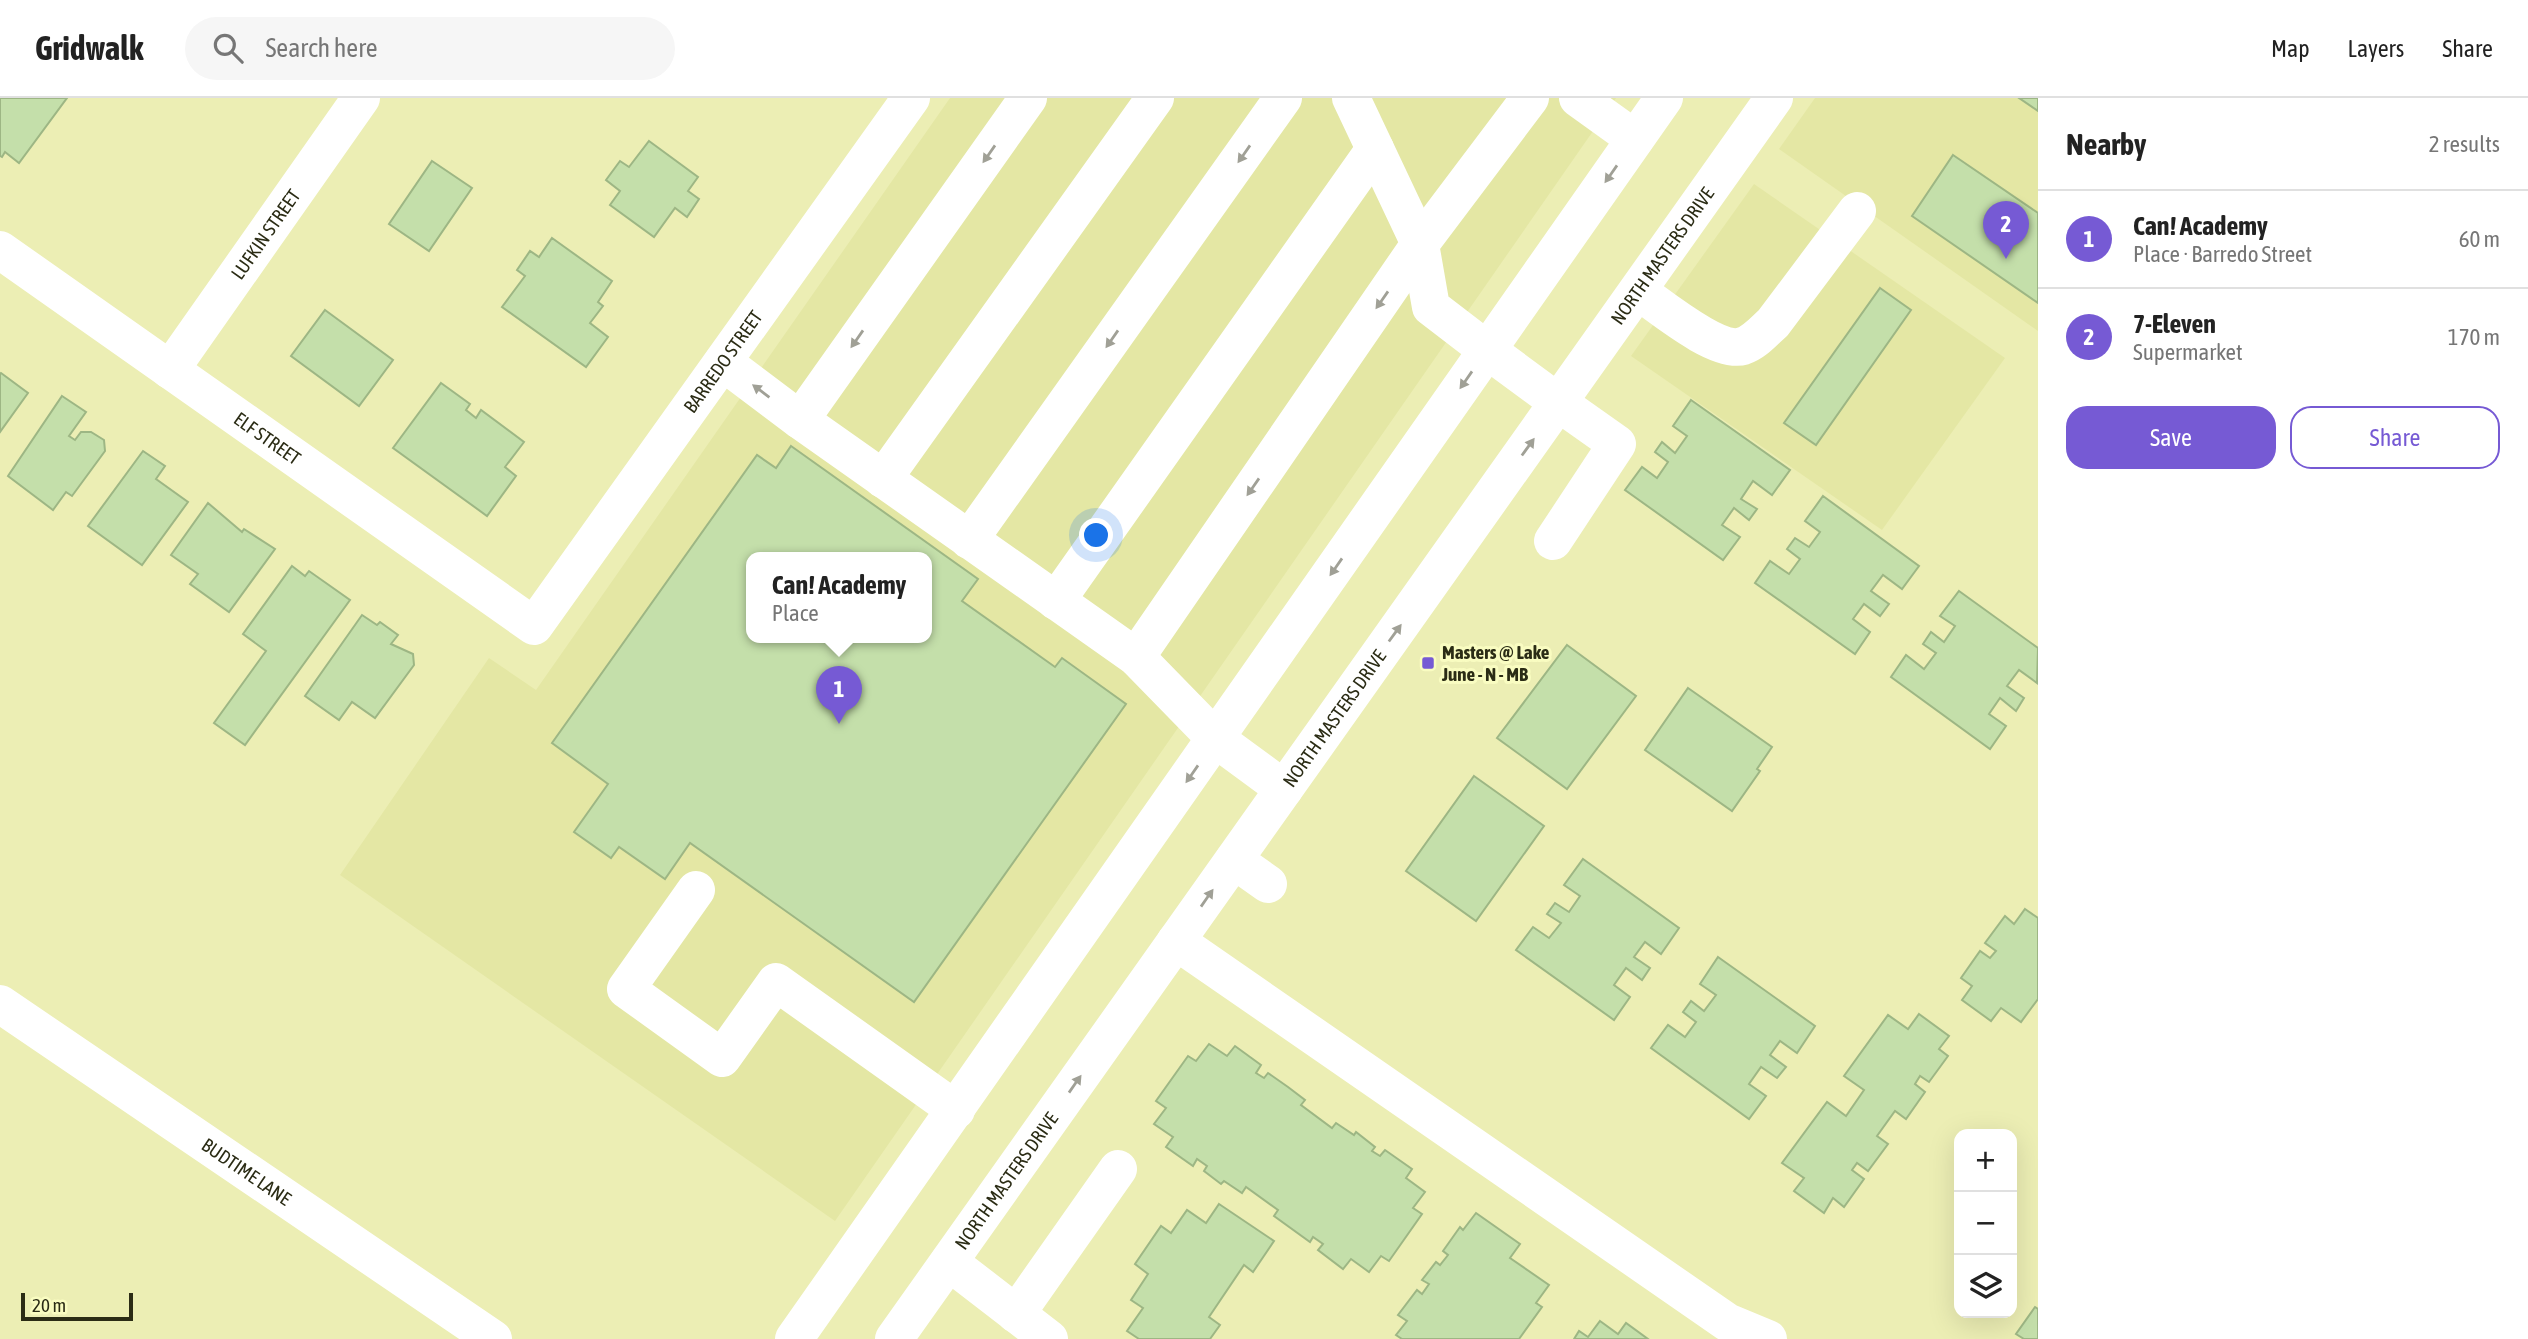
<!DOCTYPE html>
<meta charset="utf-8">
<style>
body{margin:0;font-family:"Asap Condensed",sans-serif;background:#f6f6f6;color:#222}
.controls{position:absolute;right:21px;bottom:21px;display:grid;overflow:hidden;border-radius:14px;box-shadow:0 7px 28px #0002}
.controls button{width:63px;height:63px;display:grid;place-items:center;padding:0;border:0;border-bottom:2px solid #e0e0e0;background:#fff;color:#222;font:35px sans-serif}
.scale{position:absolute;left:21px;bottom:18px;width:112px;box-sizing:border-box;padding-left:7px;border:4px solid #2b2c15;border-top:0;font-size:19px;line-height:24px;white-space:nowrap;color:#2b2c15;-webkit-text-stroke:5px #f9fcc1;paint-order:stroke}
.you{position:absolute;left:1097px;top:438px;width:24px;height:24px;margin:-18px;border:5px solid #fff;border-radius:50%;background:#1a73e8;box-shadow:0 0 0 10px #1a73e833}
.badge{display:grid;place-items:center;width:46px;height:46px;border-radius:50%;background:#765ad4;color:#fff;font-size:23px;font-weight:700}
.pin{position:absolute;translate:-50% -58px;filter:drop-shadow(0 2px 4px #0008)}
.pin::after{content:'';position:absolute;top:37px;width:24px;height:21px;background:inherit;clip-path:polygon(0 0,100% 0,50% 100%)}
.popup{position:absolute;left:746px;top:454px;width:186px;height:91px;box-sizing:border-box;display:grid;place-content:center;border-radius:14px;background:#fff;filter:drop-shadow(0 2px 5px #0005);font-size:23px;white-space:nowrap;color:#767676}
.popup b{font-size:26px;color:#222}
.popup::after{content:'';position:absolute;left:50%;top:100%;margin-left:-14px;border:14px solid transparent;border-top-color:#fff}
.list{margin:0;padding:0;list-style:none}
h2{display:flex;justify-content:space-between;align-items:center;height:91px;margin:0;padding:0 28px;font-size:30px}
h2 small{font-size:23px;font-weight:400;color:#767676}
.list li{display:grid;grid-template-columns:46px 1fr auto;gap:21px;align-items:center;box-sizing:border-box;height:98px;padding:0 28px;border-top:2px solid #e0e0e0}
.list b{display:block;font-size:26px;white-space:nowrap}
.list p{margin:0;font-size:23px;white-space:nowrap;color:#767676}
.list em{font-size:23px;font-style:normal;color:#767676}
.actions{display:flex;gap:14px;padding:21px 28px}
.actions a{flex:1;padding:16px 0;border:2px solid #765ad4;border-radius:21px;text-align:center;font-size:24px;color:#765ad4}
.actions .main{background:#765ad4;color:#fff}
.icon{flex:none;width:38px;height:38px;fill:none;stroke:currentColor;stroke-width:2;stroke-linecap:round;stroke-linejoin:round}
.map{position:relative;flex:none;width:2038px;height:1241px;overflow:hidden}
header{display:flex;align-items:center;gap:42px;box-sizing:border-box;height:98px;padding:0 35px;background:#fff;border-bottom:2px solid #e0e0e0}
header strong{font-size:33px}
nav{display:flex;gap:38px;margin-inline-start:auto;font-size:24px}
.search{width:490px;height:63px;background:#f6f6f6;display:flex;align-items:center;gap:18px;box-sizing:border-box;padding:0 24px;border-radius:38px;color:#767676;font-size:26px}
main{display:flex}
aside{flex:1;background:#fff}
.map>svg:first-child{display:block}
.built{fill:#e4e7a4;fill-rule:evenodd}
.building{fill:#c4dfaa;stroke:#9db684;stroke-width:2;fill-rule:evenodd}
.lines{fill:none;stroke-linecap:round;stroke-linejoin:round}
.minor{stroke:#fff;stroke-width:38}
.major{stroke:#fff;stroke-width:38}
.oneway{fill:#a0a096}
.poi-dot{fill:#765ad4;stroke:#f9fcc1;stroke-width:2.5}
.labels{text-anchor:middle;stroke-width:6;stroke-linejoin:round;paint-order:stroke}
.street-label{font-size:19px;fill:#2b2c15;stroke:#f9fcc1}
.poi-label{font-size:19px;font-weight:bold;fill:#2b2c15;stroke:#f9fcc1;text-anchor:start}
</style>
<header>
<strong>Gridwalk</strong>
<div class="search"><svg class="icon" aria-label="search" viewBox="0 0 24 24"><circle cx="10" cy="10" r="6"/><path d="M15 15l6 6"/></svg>Search here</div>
<nav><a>Map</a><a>Layers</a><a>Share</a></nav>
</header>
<main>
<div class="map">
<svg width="2038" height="1241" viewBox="0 0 2038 1241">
<rect width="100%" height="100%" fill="#eceeb4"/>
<g class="built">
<path d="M950 0H1616L835 1123 340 777 489 560 536 592ZM752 460H926V540H752Z"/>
<path d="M1815 0H2038V233L1779 51Z"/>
<path d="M1754 86 2005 260 1882 432 1631 258Z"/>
</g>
<g class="building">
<path d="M0 0H67L19 65 5 54 2 59 0 58Z"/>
<path d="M2019 0H2038V13Z"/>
<path d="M649 43 698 79 688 93 699 101 687 119 675 110 654 139 610 107 620 93 606 82 620 63 629 69Z"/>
<path d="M1953 57 2038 115V205L1912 118Z"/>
<path d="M432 63 472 90 429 153 389 126Z"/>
<path d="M552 140 612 183 598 204 603 208 590 225 608 239 586 269 502 209 525 178 517 172 530 153 539 159Z"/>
<path d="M1880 190 1911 212 1816 347 1784 325Z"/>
<path d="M325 212 393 262 359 308 291 258Z"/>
<path d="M1 275 28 295 0 334V276Z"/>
<path d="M441 285 470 306 466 312 476 320 481 312 524 344 505 369 516 378 487 418 393 350Z"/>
<path d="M62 298 86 314 69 338 75 342 81 334H91L104 342 105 353 72 398 66 394 53 412 8 378Z"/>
<path d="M1691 302 1790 372 1772 397 1753 383 1741 401 1757 411 1749 422 1734 410 1722 427 1740 439 1723 462 1625 392 1642 369 1657 380 1668 364 1655 354 1662 344 1675 355 1687 338 1673 328Z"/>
<path d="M791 348 978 481 962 503 1055 569 1062 560 1126 606 914 904 690 745 665 781 619 749 611 760 574 734 608 686 552 645 757 357 776 370ZM752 460H926V540H752Z"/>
<path d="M143 353 165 368 156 381 188 404 142 467 88 428Z"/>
<path d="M1823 398 1919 468 1902 491 1883 477 1871 493 1889 506 1880 518 1864 506 1853 521 1870 534 1855 556 1755 485 1770 463 1789 476 1800 461 1787 451 1795 440 1809 449 1820 434 1805 423Z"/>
<path d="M208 405 242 434 244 431 275 451 229 514 190 486 198 476 171 457Z"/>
<path d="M292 468 305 478 309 473 350 502 245 647 214 625 266 553 243 536Z"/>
<path d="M1959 493 2038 550 2037 585 2019 572 2007 588 2024 600 2016 613 2000 600 1989 616 2006 628 1990 651 1891 579 1906 557 1924 571 1936 555 1923 546 1931 534 1944 544 1955 528 1940 518Z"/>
<path d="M362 517 377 527 380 524 398 537 391 546 413 556 414 567 375 620 352 604 339 622 305 598Z"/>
<path d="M1567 547 1636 598 1567 691 1497 640Z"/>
<path d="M1688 590 1772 649 1757 671 1760 673 1732 713 1645 652Z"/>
<path d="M1474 678 1544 728 1476 823 1406 773Z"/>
<path d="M1583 761 1679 830 1661 856 1645 844 1634 859 1650 870 1642 882 1626 870 1614 887 1630 899 1614 922 1516 852 1533 829 1549 840 1561 825 1547 816 1555 805 1569 814 1580 798 1564 787Z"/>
<path d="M2025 811 2038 820V901L2021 924 2001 910 1991 923 1962 902 1972 888 1961 880 1980 853 1990 860 1996 853 1985 845 2005 818 2014 826Z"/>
<path d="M1718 859 1815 928 1797 955 1780 943 1770 957 1786 969 1777 980 1761 969 1749 986 1766 998 1749 1021 1651 950 1668 927 1685 939 1696 924 1683 914 1691 903 1704 913 1716 897 1700 886Z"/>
<path d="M1919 916 1949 938 1939 951 1948 958 1929 984 1920 978 1915 986 1925 994 1906 1021 1895 1013 1877 1038 1888 1046 1868 1073 1857 1065 1852 1072 1864 1081 1844 1109 1833 1100 1824 1115 1794 1093 1804 1080 1782 1065 1827 1004 1846 1018 1864 992 1844 978 1888 917 1908 931Z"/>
<path d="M1209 946 1227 958 1235 948 1261 967 1256 975 1264 980 1268 975 1288 989 1305 1002 1301 1007 1332 1030 1336 1025 1354 1037 1356 1034 1375 1049 1372 1053 1380 1058 1385 1052 1412 1071 1406 1080 1425 1094 1413 1110 1422 1116 1389 1163 1381 1158 1369 1174 1351 1161 1343 1171 1318 1152 1323 1146 1313 1139 1310 1144 1274 1118 1278 1112 1246 1089 1242 1095 1224 1083 1221 1086 1204 1073 1207 1068 1197 1061 1193 1068 1166 1049 1173 1039 1154 1026 1166 1010 1156 1003 1188 958 1196 963Z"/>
<path d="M1219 1106 1274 1143 1253 1174 1244 1167 1209 1219 1220 1227 1210 1241H1139L1127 1233 1143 1210 1131 1202 1148 1176 1135 1166 1161 1128 1171 1135 1187 1112 1206 1125Z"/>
<path d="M1476 1115 1520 1146 1510 1160 1549 1187 1536 1205 1542 1209 1519 1241H1402L1396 1237 1407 1223 1398 1217 1417 1192 1422 1196 1429 1186 1422 1182 1436 1164 1440 1167 1448 1157 1443 1153 1460 1129 1463 1132Z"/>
<path d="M2035 1209 2038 1211V1241H2024L2016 1236Z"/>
<path d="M1600 1223 1618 1236 1626 1225 1648 1241H1574L1579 1233 1588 1239Z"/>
</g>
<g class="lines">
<g class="minor">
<path d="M1578 0 1635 41"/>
<path id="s1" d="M0 152 534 528 911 0"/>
<path d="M1638 193C1660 208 1717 256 1743 248 1755 244 1764 233 1773 225L1857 113"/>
<path d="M1487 252 1431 209 1420 146 1530 0"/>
<path d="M723 264 800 322 1136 559 1216 641"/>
<path id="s2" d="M170 272 361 0"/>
<path d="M800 322 1028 0"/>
<path d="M883 381 1155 0"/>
<path d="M969 442 1283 0"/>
<path d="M1553 443 1617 346 1559 305"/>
<path d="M1056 503 1375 51"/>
<path d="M1136 559 1420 146 1351 0"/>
<path d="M1234 762 1268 786"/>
<path d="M696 792 626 891 722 960 776 884 956 1012"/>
<path d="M1176 843 1727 1224 1768 1241"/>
<path id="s3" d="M0 906 493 1241"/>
<path d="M949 1164 1049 1241"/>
<path d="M1016 1216 1118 1071"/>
</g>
<g class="major">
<path d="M1487 252 1559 305"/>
<path d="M1216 641 1284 691"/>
<path d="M794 1241 1664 0"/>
<path id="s4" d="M894 1241 1774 0"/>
</g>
</g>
<defs><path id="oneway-solid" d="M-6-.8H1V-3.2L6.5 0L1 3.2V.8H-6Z" transform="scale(1.75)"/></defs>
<g class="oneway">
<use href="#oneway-solid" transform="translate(989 56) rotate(125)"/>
<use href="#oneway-solid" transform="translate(1244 56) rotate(125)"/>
<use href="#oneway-solid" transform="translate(1611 76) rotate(125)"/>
<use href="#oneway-solid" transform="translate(1382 202) rotate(125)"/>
<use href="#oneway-solid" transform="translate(857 241) rotate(125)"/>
<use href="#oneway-solid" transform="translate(1112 241) rotate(125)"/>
<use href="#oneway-solid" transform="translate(1466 282) rotate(125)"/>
<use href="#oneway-solid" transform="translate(761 293) rotate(-143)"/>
<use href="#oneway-solid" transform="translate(1528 349) rotate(-54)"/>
<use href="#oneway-solid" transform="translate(1253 389) rotate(125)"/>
<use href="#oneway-solid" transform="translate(1336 469) rotate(125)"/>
<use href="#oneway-solid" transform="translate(1395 535) rotate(-54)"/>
<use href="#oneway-solid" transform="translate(1192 676) rotate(125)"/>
<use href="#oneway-solid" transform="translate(1207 800) rotate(-55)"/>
<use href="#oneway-solid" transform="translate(1075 986) rotate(-55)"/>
</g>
<rect class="poi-dot" x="1421" y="558" width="14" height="14" rx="3.5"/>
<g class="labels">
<g class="street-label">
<text dy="7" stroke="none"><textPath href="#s2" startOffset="166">LUFKIN STREET</textPath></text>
<text dy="7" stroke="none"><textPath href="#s4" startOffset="1328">NORTH MASTERS DRIVE</textPath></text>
<text dy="7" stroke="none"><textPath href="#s1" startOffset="978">BARREDO STREET</textPath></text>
<text dy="7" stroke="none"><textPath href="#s1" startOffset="327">ELF STREET</textPath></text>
<text dy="7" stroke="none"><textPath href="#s4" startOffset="761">NORTH MASTERS DRIVE</textPath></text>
<text dy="7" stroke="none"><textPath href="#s3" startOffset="298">BUDTIME LANE</textPath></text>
<text dy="7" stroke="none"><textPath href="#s4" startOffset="194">NORTH MASTERS DRIVE</textPath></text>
</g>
<g class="poi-label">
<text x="1442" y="561">Masters @ Lake<tspan x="1442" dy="22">June - N - MB</tspan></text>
</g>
</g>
</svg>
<div class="controls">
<button>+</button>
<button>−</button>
<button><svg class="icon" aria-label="layers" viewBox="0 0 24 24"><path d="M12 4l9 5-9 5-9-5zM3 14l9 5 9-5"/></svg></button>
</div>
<div class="scale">20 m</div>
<div class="you"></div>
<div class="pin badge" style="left:839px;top:626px">1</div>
<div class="popup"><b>Can! Academy</b>Place</div>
<div class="pin badge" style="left:2006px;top:161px">2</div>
</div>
<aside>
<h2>Nearby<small>2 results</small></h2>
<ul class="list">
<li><span class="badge">1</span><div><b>Can! Academy</b><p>Place · Barredo Street</p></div><em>60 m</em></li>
<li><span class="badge">2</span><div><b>7-Eleven</b><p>Supermarket</p></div><em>170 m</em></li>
</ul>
<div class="actions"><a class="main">Save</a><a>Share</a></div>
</aside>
</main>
